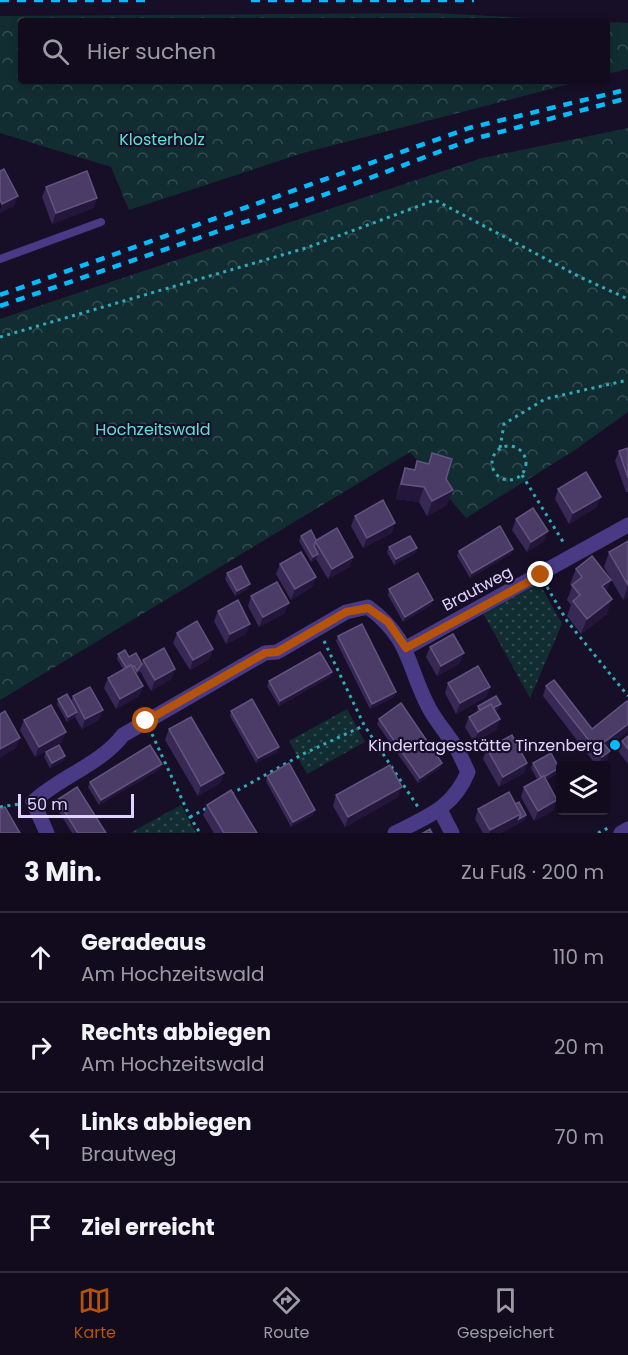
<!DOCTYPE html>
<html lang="de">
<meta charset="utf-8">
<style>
body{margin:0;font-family:Poppins,sans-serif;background:#1a1426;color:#f1f3f6}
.controls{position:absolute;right:18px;bottom:18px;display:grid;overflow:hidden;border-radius:6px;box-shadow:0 3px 9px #0003}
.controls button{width:54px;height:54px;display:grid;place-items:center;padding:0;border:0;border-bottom:2px solid #302b3b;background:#110b1d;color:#f1f3f6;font:30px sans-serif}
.scale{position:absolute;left:18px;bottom:15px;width:116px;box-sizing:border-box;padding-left:6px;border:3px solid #e1d5ff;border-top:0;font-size:16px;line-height:21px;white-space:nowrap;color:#e1d5ff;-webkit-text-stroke:4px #170f27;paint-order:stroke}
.stop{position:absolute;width:18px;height:18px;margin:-14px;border:4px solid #b45309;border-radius:50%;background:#fff}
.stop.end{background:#b45309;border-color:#fff;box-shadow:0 2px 6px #0008}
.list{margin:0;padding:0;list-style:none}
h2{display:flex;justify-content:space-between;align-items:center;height:78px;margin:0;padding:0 24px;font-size:26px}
h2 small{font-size:20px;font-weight:400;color:#9c9ba4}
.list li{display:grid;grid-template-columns:39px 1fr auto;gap:18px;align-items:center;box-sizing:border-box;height:90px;padding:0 24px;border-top:2px solid #302b3b}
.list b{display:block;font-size:22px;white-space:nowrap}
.list p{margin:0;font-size:20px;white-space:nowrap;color:#9c9ba4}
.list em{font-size:20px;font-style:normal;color:#9c9ba4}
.icon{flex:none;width:33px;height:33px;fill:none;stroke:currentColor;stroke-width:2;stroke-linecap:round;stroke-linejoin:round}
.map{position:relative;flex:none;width:628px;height:833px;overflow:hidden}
.search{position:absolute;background:#110b1d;box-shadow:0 3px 9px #0003;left:18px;right:18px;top:18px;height:66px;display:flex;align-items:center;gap:15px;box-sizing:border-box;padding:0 21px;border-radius:6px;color:#9c9ba4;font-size:22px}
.sheet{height:438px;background:#110b1d}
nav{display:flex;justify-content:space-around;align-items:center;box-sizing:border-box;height:84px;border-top:2px solid #302b3b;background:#110b1d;font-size:16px;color:#9c9ba4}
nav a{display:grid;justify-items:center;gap:3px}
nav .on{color:#b45309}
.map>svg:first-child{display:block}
.green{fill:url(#green-dots)}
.forest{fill:url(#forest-crowns)}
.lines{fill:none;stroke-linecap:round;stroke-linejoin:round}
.path{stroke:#2eacba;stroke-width:3;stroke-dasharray:3 4.5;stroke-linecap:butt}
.service{stroke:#493a86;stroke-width:8}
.minor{stroke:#493a86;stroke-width:15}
.tertiary{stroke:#493a86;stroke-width:15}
.rail{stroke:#01bdff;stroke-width:4.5;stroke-dasharray:9 8;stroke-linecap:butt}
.wall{fill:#382855}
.shaded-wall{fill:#23163b}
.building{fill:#4a3b67;stroke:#62537f;stroke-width:1.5}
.route{stroke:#b45309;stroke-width:8}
.poi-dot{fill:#01bdff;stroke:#170f27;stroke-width:2}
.labels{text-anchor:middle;stroke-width:4.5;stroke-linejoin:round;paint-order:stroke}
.park-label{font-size:16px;fill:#5fe1d5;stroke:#170f27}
.street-label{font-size:16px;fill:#e1d5ff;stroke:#170f27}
.poi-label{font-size:16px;fill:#e1d5ff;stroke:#170f27;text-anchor:end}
</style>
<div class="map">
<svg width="628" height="833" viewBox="0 0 628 833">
<defs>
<pattern id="green-dots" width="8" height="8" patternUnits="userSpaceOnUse" patternTransform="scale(1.5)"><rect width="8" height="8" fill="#122d31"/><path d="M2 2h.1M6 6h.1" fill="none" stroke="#344b50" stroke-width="1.8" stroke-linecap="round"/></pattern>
<pattern id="forest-crowns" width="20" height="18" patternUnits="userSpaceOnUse" patternTransform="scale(1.5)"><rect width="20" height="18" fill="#122d31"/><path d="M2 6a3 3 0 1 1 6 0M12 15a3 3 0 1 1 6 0" fill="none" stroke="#344b50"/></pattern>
</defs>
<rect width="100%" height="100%" fill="#170f27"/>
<g class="green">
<path d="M538 581 562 624 530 698 483 613Z"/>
<path d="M347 709 365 742 307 774 289 741Z"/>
<path d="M181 805 196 833H130Z"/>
</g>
<g class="forest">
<path d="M434 13 585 21H21V81H581L303 153 129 210 111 167 0 133V16Z"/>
<path d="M607 22 628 23V69L607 74Z"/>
<path d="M628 128V412L575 450 466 518 410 452 0 700V319L482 158Z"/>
</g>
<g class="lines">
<g class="path">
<path d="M0 337 306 248 435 200 580 277 628 299"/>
<circle cx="509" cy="463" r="17"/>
<path d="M500 448 504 424 545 399 628 380"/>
<path d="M522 475 565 545"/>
<path d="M547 587 567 621 628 696"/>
<path d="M324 641 364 725 418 807"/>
<path d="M152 734 190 817 200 833"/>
<path d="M231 794 303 754 363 726"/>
<path d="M0 807 19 804"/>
<path d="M190 817 207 808"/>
<path d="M598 833 608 828"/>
</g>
<path class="service" d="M0 259 101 222"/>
<g class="minor">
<path d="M406 648 628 525"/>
<path d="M440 810 452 833"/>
<path d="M47 833 33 802C61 776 100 765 123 735L265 653 277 652 346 612 368 607C411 639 407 666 429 708 436 721 445 731 453 743 459 751 463 762 468 772 453 808 428 816 395 833"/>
</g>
<path class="tertiary" d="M621 833 628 829"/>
<g class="rail">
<path d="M0 0H147"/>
<path d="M251 0H474"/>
<path d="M0 295 469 128 621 91"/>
<path d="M0 306 338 190 470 140 628 98"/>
</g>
</g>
<g class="wall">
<path d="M46 187 97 198 93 208 52 224 42 197Z"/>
<path d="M628 448V492H626L615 461 619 451Z"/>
<path d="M432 453 446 479 447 505 427 516 419 502 396 499 400 483 405 468 414 470 417 461 428 464Z"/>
<path d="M558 489 597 507 569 524 555 499Z"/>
<path d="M355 516 392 533 363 548 351 526Z"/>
<path d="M516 519 548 531 544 541 527 552 512 530Z"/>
<path d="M301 536 316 540 353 557 349 567 328 579 316 559 311 562 299 541Z"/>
<path d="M628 541V597L623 600 604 567 609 552Z"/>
<path d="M389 547 417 548 415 553 394 565 387 552Z"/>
<path d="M513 549 511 554 470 578 457 556 459 551Z"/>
<path d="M280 564 312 587 291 600 276 574Z"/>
<path d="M576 569 611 580 606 592 607 614 581 634 567 616 571 605 567 600 572 587 570 584Z"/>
<path d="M227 573 248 589 235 596 225 579Z"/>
<path d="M389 589 433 600 431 605 403 622 388 595Z"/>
<path d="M251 596 285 613 259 627 248 606Z"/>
<path d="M218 611 246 634 226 644 214 621Z"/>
<path d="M177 633 213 649 209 659 190 670 173 643Z"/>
<path d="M338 636 394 697 370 709 336 641Z"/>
<path d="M430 647 460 663 437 676 426 657Z"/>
<path d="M118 654 129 657 142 664 143 660 175 669 171 679 151 691 140 671 136 674 143 686 139 696 116 709 104 688 108 678 123 669 117 659Z"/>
<path d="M330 677 279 706 267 686 269 681Z"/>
<path d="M448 683 490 687 486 697 456 714 445 693Z"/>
<path d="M546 686 592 729 628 702V731L607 747 610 751 606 761 600 765H596L543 696Z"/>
<path d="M73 696 99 720 82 729 75 717 67 722 57 704 58 699 71 701Z"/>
<path d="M478 706 499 709 495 711 500 719 496 730 474 742 465 727 469 717 477 712Z"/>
<path d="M231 711 279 747 277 752 256 763 230 716Z"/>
<path d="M379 719 440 768 418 783 377 724Z"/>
<path d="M24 720 62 742 35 757 20 730Z"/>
<path d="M169 729 224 773 220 783 198 796 165 740Z"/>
<path d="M628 736V764L618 751 622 741Z"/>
<path d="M487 749 527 763 524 773 499 787 483 759Z"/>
<path d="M46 752 65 756 63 761 50 768 44 757Z"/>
<path d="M533 763 559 768 557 774 546 780 554 810 534 821 521 797 524 787 537 779 531 768Z"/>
<path d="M160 769 99 805 88 787 90 782Z"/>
<path d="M267 776 313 815 291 827 266 781Z"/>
<path d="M336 795 398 797 345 827 333 806Z"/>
<path d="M57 800 106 833H72L55 805Z"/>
<path d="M515 804 526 815 525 820 501 833H483L475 819 478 809Z"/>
<path d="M207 805 257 833H214L203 815Z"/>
</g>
<g class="shaded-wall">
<path d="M18 196 14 206 0 213V210L2 204Z"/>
<path d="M97 198 93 208 52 224 56 213Z"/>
<path d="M401 484 424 487 419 502 396 499Z"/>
<path d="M453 490 447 505 427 516 432 501Z"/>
<path d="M601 497 597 507 569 524 573 513Z"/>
<path d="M395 523 392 533 363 548 367 538Z"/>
<path d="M548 531 544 541 527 552 531 542Z"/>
<path d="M417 548 415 553 394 565 396 559Z"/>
<path d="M513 549 511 554 470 578 472 573Z"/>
<path d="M318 554 316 559 311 562 313 557Z"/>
<path d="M353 557 349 567 328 579 332 569Z"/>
<path d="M316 577 312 587 291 600 295 589Z"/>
<path d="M611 580 605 595 602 586Z"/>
<path d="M250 584 248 589 235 596 237 591Z"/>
<path d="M628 585V597L623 600Z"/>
<path d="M612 599 607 614 581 634 587 619Z"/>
<path d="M433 600 431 605 403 622 405 617Z"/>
<path d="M289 603 285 613 259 627 263 617Z"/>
<path d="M250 624 246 634 226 644 230 634Z"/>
<path d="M213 649 209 659 190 670 193 660Z"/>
<path d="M464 653 460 663 437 676 441 666Z"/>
<path d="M175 669 171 679 151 691 155 680Z"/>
<path d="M332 672 330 677 279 706 280 701Z"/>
<path d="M143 686 139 696 116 709 120 699Z"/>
<path d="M490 687 486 697 456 714 460 703Z"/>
<path d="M396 692 394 697 370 709 372 704Z"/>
<path d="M501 704 499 709 480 718 482 713Z"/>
<path d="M103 710 99 720 82 729 85 719Z"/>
<path d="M77 712 75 717 67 722 68 717Z"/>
<path d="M500 719 496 730 474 742 478 732Z"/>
<path d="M628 724V731L600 753 603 743Z"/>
<path d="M66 732 62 742 35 757 39 747Z"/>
<path d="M20 738 16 748 0 758V749Z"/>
<path d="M279 747 277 752 256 763 258 758Z"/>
<path d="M610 751 606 761 600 765H598L602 757Z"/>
<path d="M65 756 63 761 50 768 52 763Z"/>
<path d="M442 763 440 768 418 783 420 778Z"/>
<path d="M527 763 524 773 499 787 503 777Z"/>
<path d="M162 764 160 769 99 805 101 800Z"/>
<path d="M559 768 557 774 540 783 541 778Z"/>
<path d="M224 773 220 783 198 796 201 786Z"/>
<path d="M402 787 398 797 345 827 348 817Z"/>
<path d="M557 800 554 810 534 821 538 811Z"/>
<path d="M315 810 313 815 291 827 293 822Z"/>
<path d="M521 814 526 815 525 820 501 833H489L490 830Z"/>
</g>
<g class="building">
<path d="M4 169 18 196 2 204 0 200V171Z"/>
<path d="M87 171 97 198 56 213 46 187Z"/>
<path d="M628 448V478L619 451Z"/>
<path d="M432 453 452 459 446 479 453 490 432 501 424 487 401 484 405 468 415 470 417 461 429 464Z"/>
<path d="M586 472 601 497 573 513 558 489Z"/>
<path d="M383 500 395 523 367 538 355 516Z"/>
<path d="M533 508 548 531 531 542 516 519Z"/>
<path d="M500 526 513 549 472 573 459 551Z"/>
<path d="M337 528 353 557 332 569 315 541Z"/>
<path d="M311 530 316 540 314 546 318 554 313 557 301 536Z"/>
<path d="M410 536 417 548 396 559 389 547Z"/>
<path d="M628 541V585L609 552Z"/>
<path d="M301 552 316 577 295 589 280 564Z"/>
<path d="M592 556 611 580 602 586 612 599 587 619 573 601 580 595 572 585 582 577 576 569Z"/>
<path d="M241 566 250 584 237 591 227 573Z"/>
<path d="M418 573 433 600 405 617 389 589Z"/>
<path d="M277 582 289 603 263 617 251 596Z"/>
<path d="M238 600 250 624 230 634 218 611Z"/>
<path d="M197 621 213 649 193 660 177 633Z"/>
<path d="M362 624 396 692 372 704 338 636Z"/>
<path d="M453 634 464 653 441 666 430 647Z"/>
<path d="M164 648 175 669 155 680 143 660Z"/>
<path d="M125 650 129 657 136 653 142 664 137 671 134 666 132 667 131 665 126 667 118 654Z"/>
<path d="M320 652 332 672 280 701 269 681Z"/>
<path d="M131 665 143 686 120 699 108 678Z"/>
<path d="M478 666 490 687 460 703 448 683Z"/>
<path d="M554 680 592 729 627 701 628 702V724L603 743 610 751 602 757 546 686Z"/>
<path d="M90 687 103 710 85 719 73 696Z"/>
<path d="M67 694 77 712 68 717 58 699Z"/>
<path d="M496 696 501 704 493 708 491 704 480 710 478 706Z"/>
<path d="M252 699 279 747 258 758 231 711Z"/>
<path d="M401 703 442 763 420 778 379 719Z"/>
<path d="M491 704 500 719 478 732 469 717Z"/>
<path d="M51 705 66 732 39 747 24 720Z"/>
<path d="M5 711 20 738 0 749V714Z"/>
<path d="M191 717 224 773 201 786 169 729Z"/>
<path d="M512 735 527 763 503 777 487 749Z"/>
<path d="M628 736V749L622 741Z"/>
<path d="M59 745 65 756 52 763 46 752Z"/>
<path d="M150 745 162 764 101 800 90 782Z"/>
<path d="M551 753 559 768 544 777V776L541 777 533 763Z"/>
<path d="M289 763 315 810 293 822 267 776Z"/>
<path d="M390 765 402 787 348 817 336 795Z"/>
<path d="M544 776 557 800 538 811 524 787Z"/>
<path d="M77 787 106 833H78L57 800Z"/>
<path d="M231 790 257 833H224L207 805Z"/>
<path d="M509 792 521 814 490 830 478 809Z"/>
<path d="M519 802 526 815 519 819 521 814 515 804Z"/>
<path d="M5 807 20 833H0V809Z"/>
<path d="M430 829 432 833H423Z"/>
</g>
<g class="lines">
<path class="route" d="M146 721 265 653 277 652 346 612 368 608 388 622 406 648 541 575"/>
</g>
<circle class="poi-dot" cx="615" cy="745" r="6"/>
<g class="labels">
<g class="park-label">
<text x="162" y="145">Klosterholz</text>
<text x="153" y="435">Hochzeitswald</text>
</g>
<g class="street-label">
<text transform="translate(477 588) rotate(-28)" y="6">Brautweg</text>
</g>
<g class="poi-label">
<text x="603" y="751">Kindertagesstätte Tinzenberg</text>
</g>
</g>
</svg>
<div class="controls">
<button><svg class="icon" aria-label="layers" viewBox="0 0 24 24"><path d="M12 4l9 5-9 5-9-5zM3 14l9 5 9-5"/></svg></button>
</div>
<div class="scale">50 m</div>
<div class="stop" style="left:146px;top:721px"></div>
<div class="stop end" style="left:541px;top:575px"></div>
<div class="search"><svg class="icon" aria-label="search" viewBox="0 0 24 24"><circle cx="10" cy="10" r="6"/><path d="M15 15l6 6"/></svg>Hier suchen</div>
</div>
<section class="sheet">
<h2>3 Min.<small>Zu Fuß · 200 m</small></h2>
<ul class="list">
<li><svg class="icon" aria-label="ahead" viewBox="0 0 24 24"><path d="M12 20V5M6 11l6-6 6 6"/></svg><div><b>Geradeaus</b><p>Am Hochzeitswald</p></div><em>110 m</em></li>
<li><svg class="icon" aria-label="right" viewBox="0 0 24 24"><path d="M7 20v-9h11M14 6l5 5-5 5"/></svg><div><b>Rechts abbiegen</b><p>Am Hochzeitswald</p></div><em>20 m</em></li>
<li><svg class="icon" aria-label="left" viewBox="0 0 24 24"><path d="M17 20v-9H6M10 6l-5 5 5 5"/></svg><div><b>Links abbiegen</b><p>Brautweg</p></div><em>70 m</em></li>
<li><svg class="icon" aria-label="arrive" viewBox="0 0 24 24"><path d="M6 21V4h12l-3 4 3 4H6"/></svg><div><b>Ziel erreicht</b></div></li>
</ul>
</section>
<nav>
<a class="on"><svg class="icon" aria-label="map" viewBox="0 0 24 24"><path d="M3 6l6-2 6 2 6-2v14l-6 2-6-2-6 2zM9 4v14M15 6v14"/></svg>Karte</a>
<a><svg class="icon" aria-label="directions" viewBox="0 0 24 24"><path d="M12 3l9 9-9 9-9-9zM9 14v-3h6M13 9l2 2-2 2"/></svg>Route</a>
<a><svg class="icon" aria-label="saved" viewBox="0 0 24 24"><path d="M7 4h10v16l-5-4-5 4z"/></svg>Gespeichert</a>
</nav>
